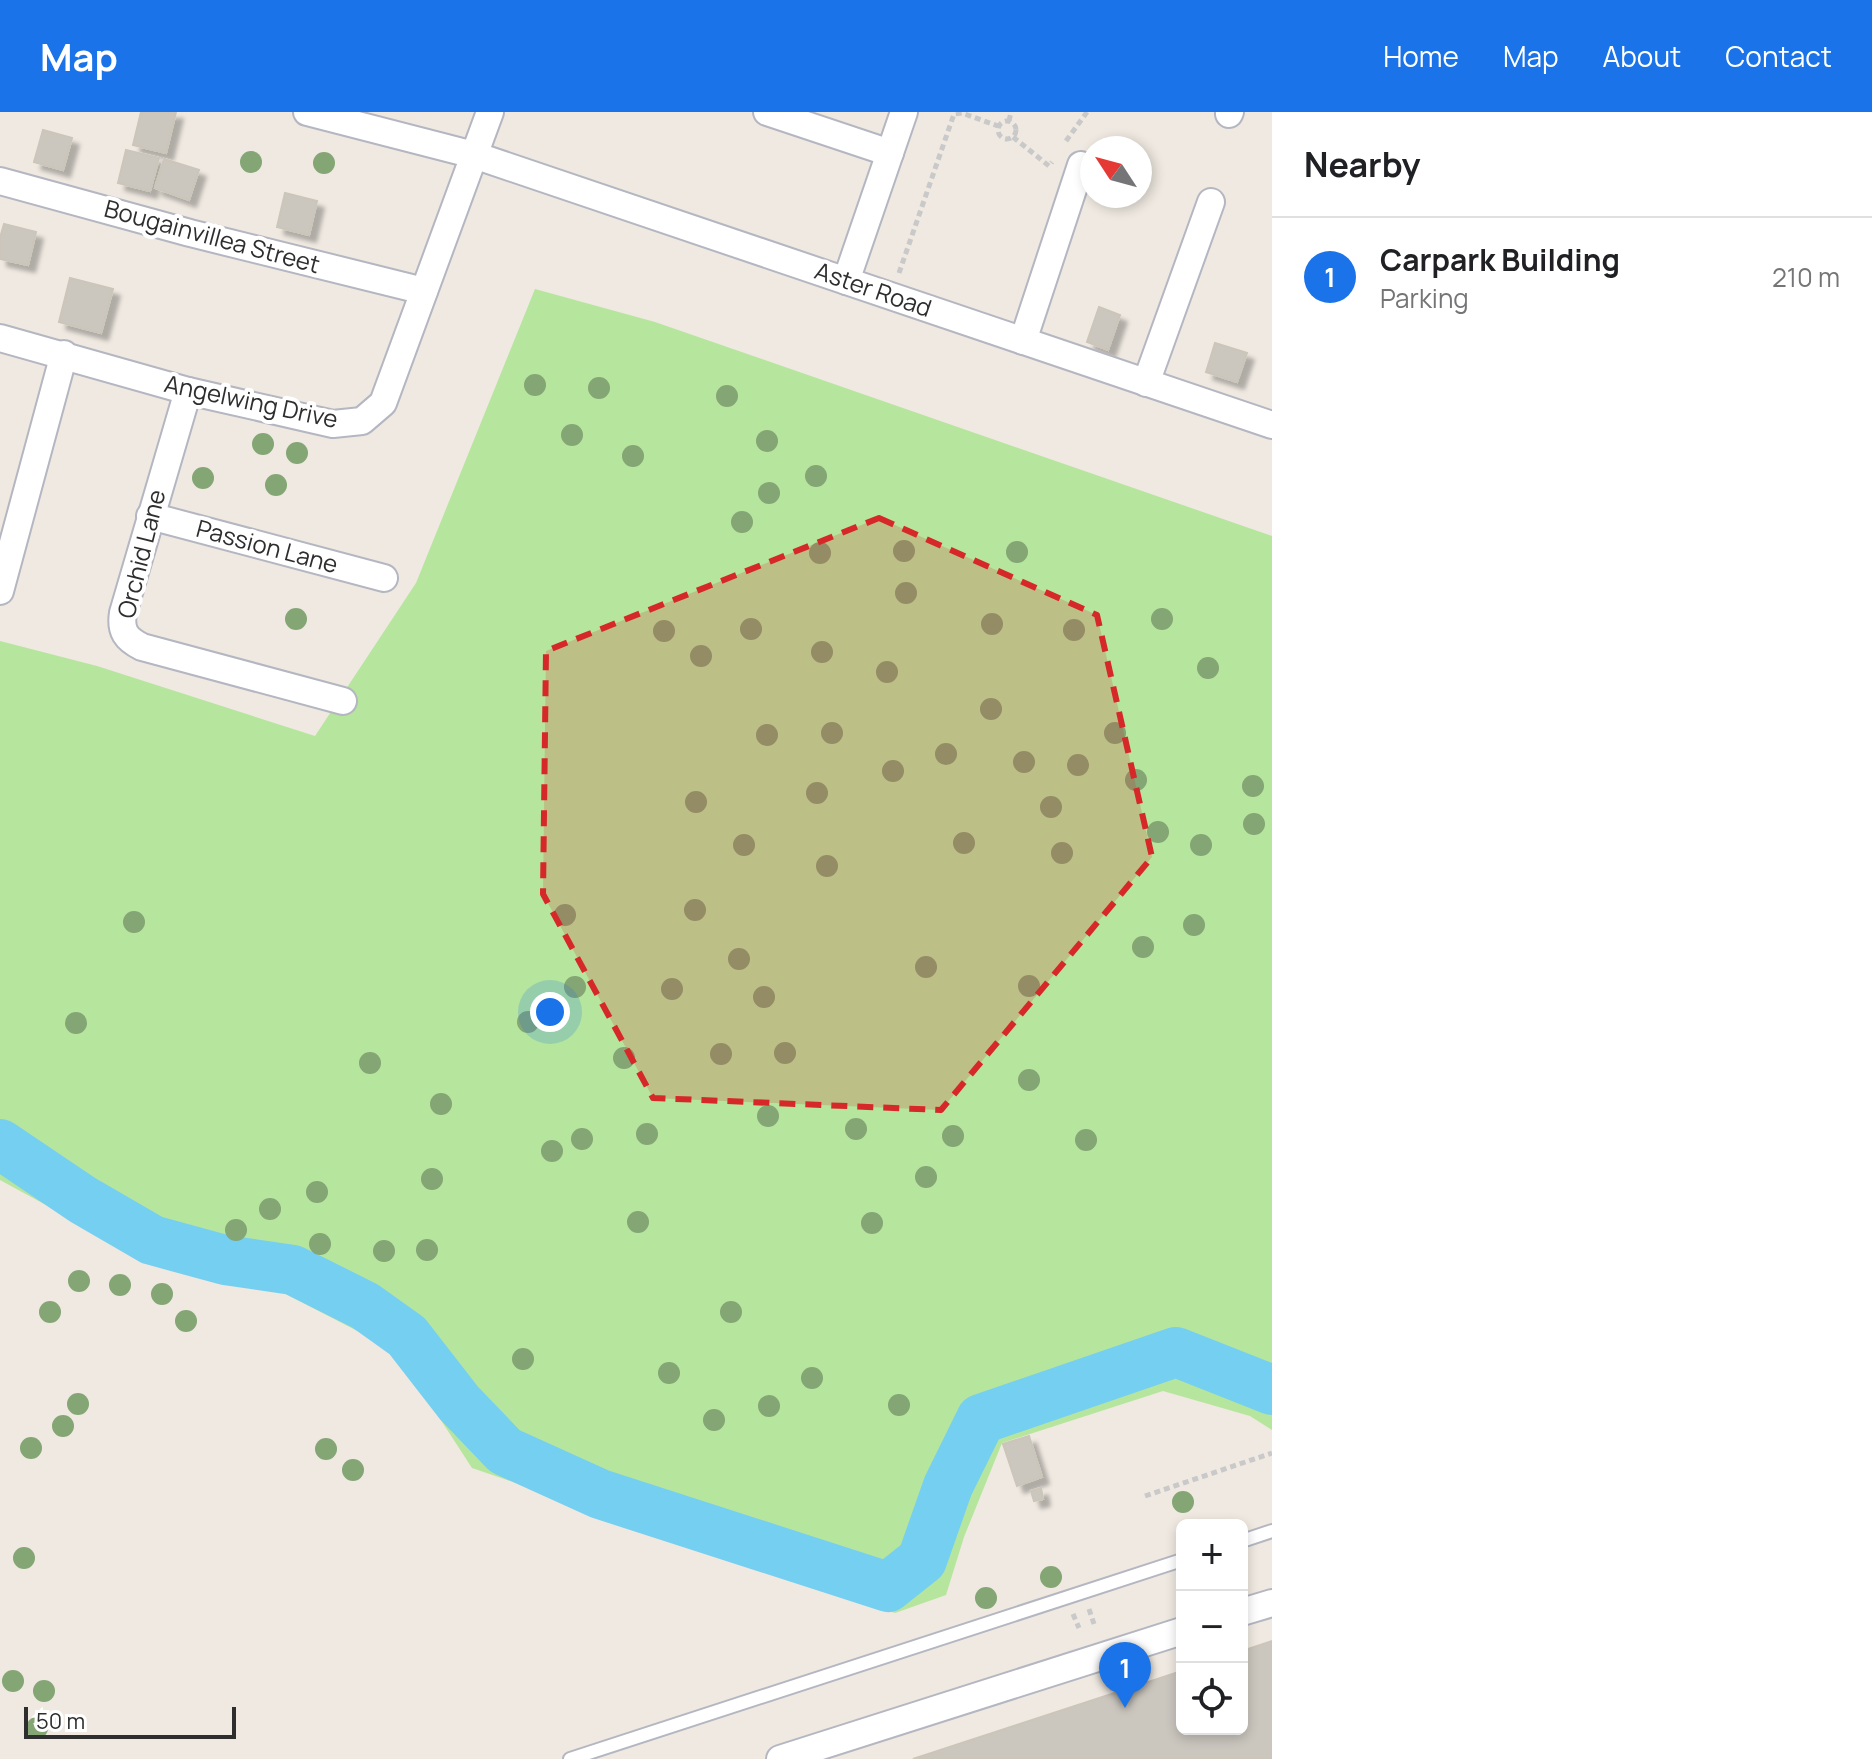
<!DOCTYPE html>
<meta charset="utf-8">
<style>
body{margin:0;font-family:Manrope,sans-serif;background:#f2f2f2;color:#202124}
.controls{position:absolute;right:24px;bottom:24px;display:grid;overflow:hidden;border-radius:12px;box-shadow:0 4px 12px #0003}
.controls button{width:72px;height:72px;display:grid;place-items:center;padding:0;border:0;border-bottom:2px solid #e0e0e0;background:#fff;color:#202124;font:40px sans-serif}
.compass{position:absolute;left:1080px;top:24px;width:72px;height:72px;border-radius:50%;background:#fff;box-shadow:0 4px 12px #0003;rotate:306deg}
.scale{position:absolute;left:24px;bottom:20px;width:212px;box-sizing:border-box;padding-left:8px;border:4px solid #2e2e2e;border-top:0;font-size:22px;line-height:28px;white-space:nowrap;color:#2e2e2e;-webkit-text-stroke:6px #fff;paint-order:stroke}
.you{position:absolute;left:550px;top:900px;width:28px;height:28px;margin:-20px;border:6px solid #fff;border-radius:50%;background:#1a73e8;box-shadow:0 0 0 12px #1a73e833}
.badge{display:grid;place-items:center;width:52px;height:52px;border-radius:50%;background:#1a73e8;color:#fff;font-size:26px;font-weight:700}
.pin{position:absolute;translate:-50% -66px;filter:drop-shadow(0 2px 4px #0008)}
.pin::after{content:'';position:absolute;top:42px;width:28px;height:24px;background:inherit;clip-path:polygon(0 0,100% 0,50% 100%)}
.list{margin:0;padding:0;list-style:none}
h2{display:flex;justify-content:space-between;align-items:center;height:104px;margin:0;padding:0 32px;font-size:34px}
h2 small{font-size:26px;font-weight:400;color:#757577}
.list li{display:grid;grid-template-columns:52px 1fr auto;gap:24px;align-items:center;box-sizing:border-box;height:120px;padding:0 32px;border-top:2px solid #e0e0e0}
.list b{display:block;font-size:30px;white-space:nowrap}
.list p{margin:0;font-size:26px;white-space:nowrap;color:#757577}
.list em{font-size:26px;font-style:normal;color:#757577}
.icon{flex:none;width:44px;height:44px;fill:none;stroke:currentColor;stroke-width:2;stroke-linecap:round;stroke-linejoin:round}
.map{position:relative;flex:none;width:1272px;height:1647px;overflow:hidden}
header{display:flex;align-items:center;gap:48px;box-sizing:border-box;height:112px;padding:0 40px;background:#1a73e8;color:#fff}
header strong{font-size:38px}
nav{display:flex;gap:44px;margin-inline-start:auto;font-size:28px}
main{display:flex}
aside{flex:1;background:#fff}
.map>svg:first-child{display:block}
.green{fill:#b6e59e}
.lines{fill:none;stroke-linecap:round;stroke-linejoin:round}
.river{stroke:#75cff0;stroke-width:50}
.building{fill:#cbc7bf;stroke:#cbc5ba;stroke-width:2;filter:url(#shadow)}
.service-casing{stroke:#b4b7c1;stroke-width:16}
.minor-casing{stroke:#b4b7c1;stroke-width:30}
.path{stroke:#c9c9c9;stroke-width:5;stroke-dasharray:6 4;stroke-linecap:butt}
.service{stroke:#fff;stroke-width:12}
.minor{stroke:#fff;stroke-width:26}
.tree{fill:#84a574}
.marked{fill:#d62828;fill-opacity:0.2;stroke:#d62828;stroke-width:6;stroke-dasharray:16 10;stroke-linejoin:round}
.labels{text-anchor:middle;stroke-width:8;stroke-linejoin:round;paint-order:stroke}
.street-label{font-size:24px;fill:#2e2e2e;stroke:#fff}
</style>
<header>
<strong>Map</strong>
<nav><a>Home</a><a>Map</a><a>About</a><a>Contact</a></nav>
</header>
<main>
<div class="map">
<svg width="1272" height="1647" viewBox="0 0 1272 1647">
<defs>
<filter id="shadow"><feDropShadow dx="7" dy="7" stdDeviation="2" flood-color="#0004"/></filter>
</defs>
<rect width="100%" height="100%" fill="#efe9e1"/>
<path class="green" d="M535 177 655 210 1272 424V1318L1250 1304 1163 1279 1002 1331 964 1425 946 1483 895 1501 472 1356 396 1239 280 1179 147 1148 0 1068V529L97 554 315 624 416 471Z"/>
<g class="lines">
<path class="river" d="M0 1032 83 1088 152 1128 225 1148 293 1158 365 1194 407 1224 459 1291 505 1339 600 1382 888 1475 922 1448 948 1374 981 1307 1176 1240 1272 1278"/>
</g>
<g class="building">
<path d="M141 0H176L166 41 133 33Z"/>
<path d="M43 18 72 26 63 58 34 50Z"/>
<path d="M126 38 159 46 150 79 118 71Z"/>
<path d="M164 47 199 58 189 88 155 76Z"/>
<path d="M285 81 317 89 309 123 277 115Z"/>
<path d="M4 112 36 120 28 153 0 147V126Z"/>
<path d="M70 166 113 177 101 221 59 210Z"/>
<path d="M1099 195 1120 203 1108 238 1087 230Z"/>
<path d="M1215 231 1247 241 1237 270 1206 260Z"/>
<path d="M1029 1324 1042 1365 1017 1374 1003 1332Z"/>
<path d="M1041 1376 1043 1387 1034 1389 1031 1379Z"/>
<path d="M1272 1529V1647H913L1182 1559V1617H1242V1539Z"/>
</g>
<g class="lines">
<defs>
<g id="service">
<path d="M1242 1429 1272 1419"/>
<path d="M570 1647 1182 1448"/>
</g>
<g id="minor">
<path d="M307 0 474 43 1272 313"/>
<path d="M767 0 890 41"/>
<path d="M1229 2 1230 0"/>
<path d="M0 69 190 121 424 179"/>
<path d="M846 169 904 0"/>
<path d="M0 226 188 279 333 312 362 309 383 291 490 0"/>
<path d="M1023 229 1081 53"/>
<path d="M1146 271 1211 90"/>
<path d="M188 279 123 501C120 519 126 527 142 535L343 589"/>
<path d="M150 404 384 466"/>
<path d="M0 479 64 242"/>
<path d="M1242 1500 1272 1491"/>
<path d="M780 1647 1182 1519"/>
</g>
</defs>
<use href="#service" class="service-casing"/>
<use href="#minor" class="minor-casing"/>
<g class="path">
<circle cx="1007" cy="18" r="9"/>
<path d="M1009 9 1011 0"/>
<path d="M1013 25 1049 54 1052 50"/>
<path d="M1066 29 1087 0"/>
<path d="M899 161 954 2 962 1 998 14"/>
<path d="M1145 1384 1272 1341"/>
<path d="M1089 1497 1094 1512"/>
<path d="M1073 1502 1079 1516"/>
</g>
<use href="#service" class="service"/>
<use href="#minor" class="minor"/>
</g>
<g class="tree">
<circle cx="251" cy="50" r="11"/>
<circle cx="324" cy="51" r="11"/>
<circle cx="535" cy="273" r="11"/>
<circle cx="599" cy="276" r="11"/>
<circle cx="727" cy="284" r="11"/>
<circle cx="572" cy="323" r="11"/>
<circle cx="767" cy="329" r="11"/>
<circle cx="263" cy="332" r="11"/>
<circle cx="297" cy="341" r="11"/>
<circle cx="633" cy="344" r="11"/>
<circle cx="816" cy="364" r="11"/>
<circle cx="203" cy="366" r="11"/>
<circle cx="276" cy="373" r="11"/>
<circle cx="769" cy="381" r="11"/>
<circle cx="742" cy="410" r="11"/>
<circle cx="904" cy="439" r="11"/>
<circle cx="1017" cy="440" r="11"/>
<circle cx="820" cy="441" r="11"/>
<circle cx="906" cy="481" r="11"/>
<circle cx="296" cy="507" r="11"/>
<circle cx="1162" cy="507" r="11"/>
<circle cx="992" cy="512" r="11"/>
<circle cx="751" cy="517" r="11"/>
<circle cx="1074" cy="518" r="11"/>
<circle cx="664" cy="519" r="11"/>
<circle cx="822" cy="540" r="11"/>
<circle cx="701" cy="544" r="11"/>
<circle cx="1208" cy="556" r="11"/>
<circle cx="887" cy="560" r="11"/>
<circle cx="991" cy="597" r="11"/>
<circle cx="832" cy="621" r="11"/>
<circle cx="1115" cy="621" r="11"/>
<circle cx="767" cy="623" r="11"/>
<circle cx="946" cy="642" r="11"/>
<circle cx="1024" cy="650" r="11"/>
<circle cx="1078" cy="653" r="11"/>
<circle cx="893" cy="659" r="11"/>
<circle cx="1136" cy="668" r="11"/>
<circle cx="1253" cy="674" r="11"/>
<circle cx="817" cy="681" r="11"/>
<circle cx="696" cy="690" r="11"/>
<circle cx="1051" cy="695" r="11"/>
<circle cx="1254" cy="712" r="11"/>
<circle cx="1158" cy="720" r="11"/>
<circle cx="964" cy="731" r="11"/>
<circle cx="744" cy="733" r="11"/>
<circle cx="1201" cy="733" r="11"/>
<circle cx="1062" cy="741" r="11"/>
<circle cx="827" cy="754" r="11"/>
<circle cx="695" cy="798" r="11"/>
<circle cx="565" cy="803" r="11"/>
<circle cx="134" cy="810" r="11"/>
<circle cx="1194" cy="813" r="11"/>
<circle cx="1143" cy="835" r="11"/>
<circle cx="739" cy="847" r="11"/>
<circle cx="926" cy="855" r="11"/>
<circle cx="1029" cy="874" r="11"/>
<circle cx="575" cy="875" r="11"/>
<circle cx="672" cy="877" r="11"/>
<circle cx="764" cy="885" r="11"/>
<circle cx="528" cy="910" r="11"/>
<circle cx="76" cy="911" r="11"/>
<circle cx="785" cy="941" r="11"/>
<circle cx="721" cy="942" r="11"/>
<circle cx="624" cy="946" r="11"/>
<circle cx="370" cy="951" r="11"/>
<circle cx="1029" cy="968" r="11"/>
<circle cx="441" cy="992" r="11"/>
<circle cx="768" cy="1004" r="11"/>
<circle cx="856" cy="1017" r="11"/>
<circle cx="647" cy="1022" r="11"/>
<circle cx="953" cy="1024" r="11"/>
<circle cx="582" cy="1027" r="11"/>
<circle cx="1086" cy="1028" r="11"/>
<circle cx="552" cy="1039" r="11"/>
<circle cx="926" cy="1065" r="11"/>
<circle cx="432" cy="1067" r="11"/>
<circle cx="317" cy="1080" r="11"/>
<circle cx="270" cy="1097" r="11"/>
<circle cx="638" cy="1110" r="11"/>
<circle cx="872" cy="1111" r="11"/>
<circle cx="236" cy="1118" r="11"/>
<circle cx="320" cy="1132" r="11"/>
<circle cx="427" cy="1138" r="11"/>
<circle cx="384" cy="1139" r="11"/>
<circle cx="79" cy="1169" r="11"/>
<circle cx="120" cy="1173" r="11"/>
<circle cx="162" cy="1182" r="11"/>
<circle cx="50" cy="1200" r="11"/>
<circle cx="731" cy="1200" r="11"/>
<circle cx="186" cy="1209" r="11"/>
<circle cx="523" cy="1247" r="11"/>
<circle cx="669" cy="1261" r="11"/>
<circle cx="812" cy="1266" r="11"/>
<circle cx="78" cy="1292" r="11"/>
<circle cx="899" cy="1293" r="11"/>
<circle cx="769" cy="1294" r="11"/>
<circle cx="714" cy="1308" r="11"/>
<circle cx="63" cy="1314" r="11"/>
<circle cx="31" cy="1336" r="11"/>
<circle cx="326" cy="1337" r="11"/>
<circle cx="353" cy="1358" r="11"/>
<circle cx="1183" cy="1390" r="11"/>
<circle cx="24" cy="1446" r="11"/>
<circle cx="1051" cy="1465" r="11"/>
<circle cx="986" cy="1486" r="11"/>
<circle cx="13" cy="1569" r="11"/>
<circle cx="44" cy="1579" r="11"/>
<circle cx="37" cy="1616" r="11"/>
</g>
<path class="marked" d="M879 406 1097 503 1152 745 941 998 653 986 543 782 546 539Z"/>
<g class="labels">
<g class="street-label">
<text transform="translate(212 125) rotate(15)" y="8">Bougainvillea Street</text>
<text transform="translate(873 178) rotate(19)" y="8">Aster Road</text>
<text transform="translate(251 290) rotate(12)" y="8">Angelwing Drive</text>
<text transform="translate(267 435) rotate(15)" y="8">Passion Lane</text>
<text transform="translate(142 442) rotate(-76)" y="8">Orchid Lane</text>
</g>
</g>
</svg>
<div class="controls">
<button>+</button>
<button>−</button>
<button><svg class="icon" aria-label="locate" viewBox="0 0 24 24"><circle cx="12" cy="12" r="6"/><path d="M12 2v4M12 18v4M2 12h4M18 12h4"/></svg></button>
</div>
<svg class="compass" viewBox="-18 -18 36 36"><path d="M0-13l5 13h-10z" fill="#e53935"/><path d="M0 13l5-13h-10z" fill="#757577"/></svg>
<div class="scale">50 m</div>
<div class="you"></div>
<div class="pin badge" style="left:1125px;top:1596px">1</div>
</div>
<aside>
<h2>Nearby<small></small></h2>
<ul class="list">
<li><span class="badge">1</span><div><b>Carpark Building</b><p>Parking</p></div><em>210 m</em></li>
</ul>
</aside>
</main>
